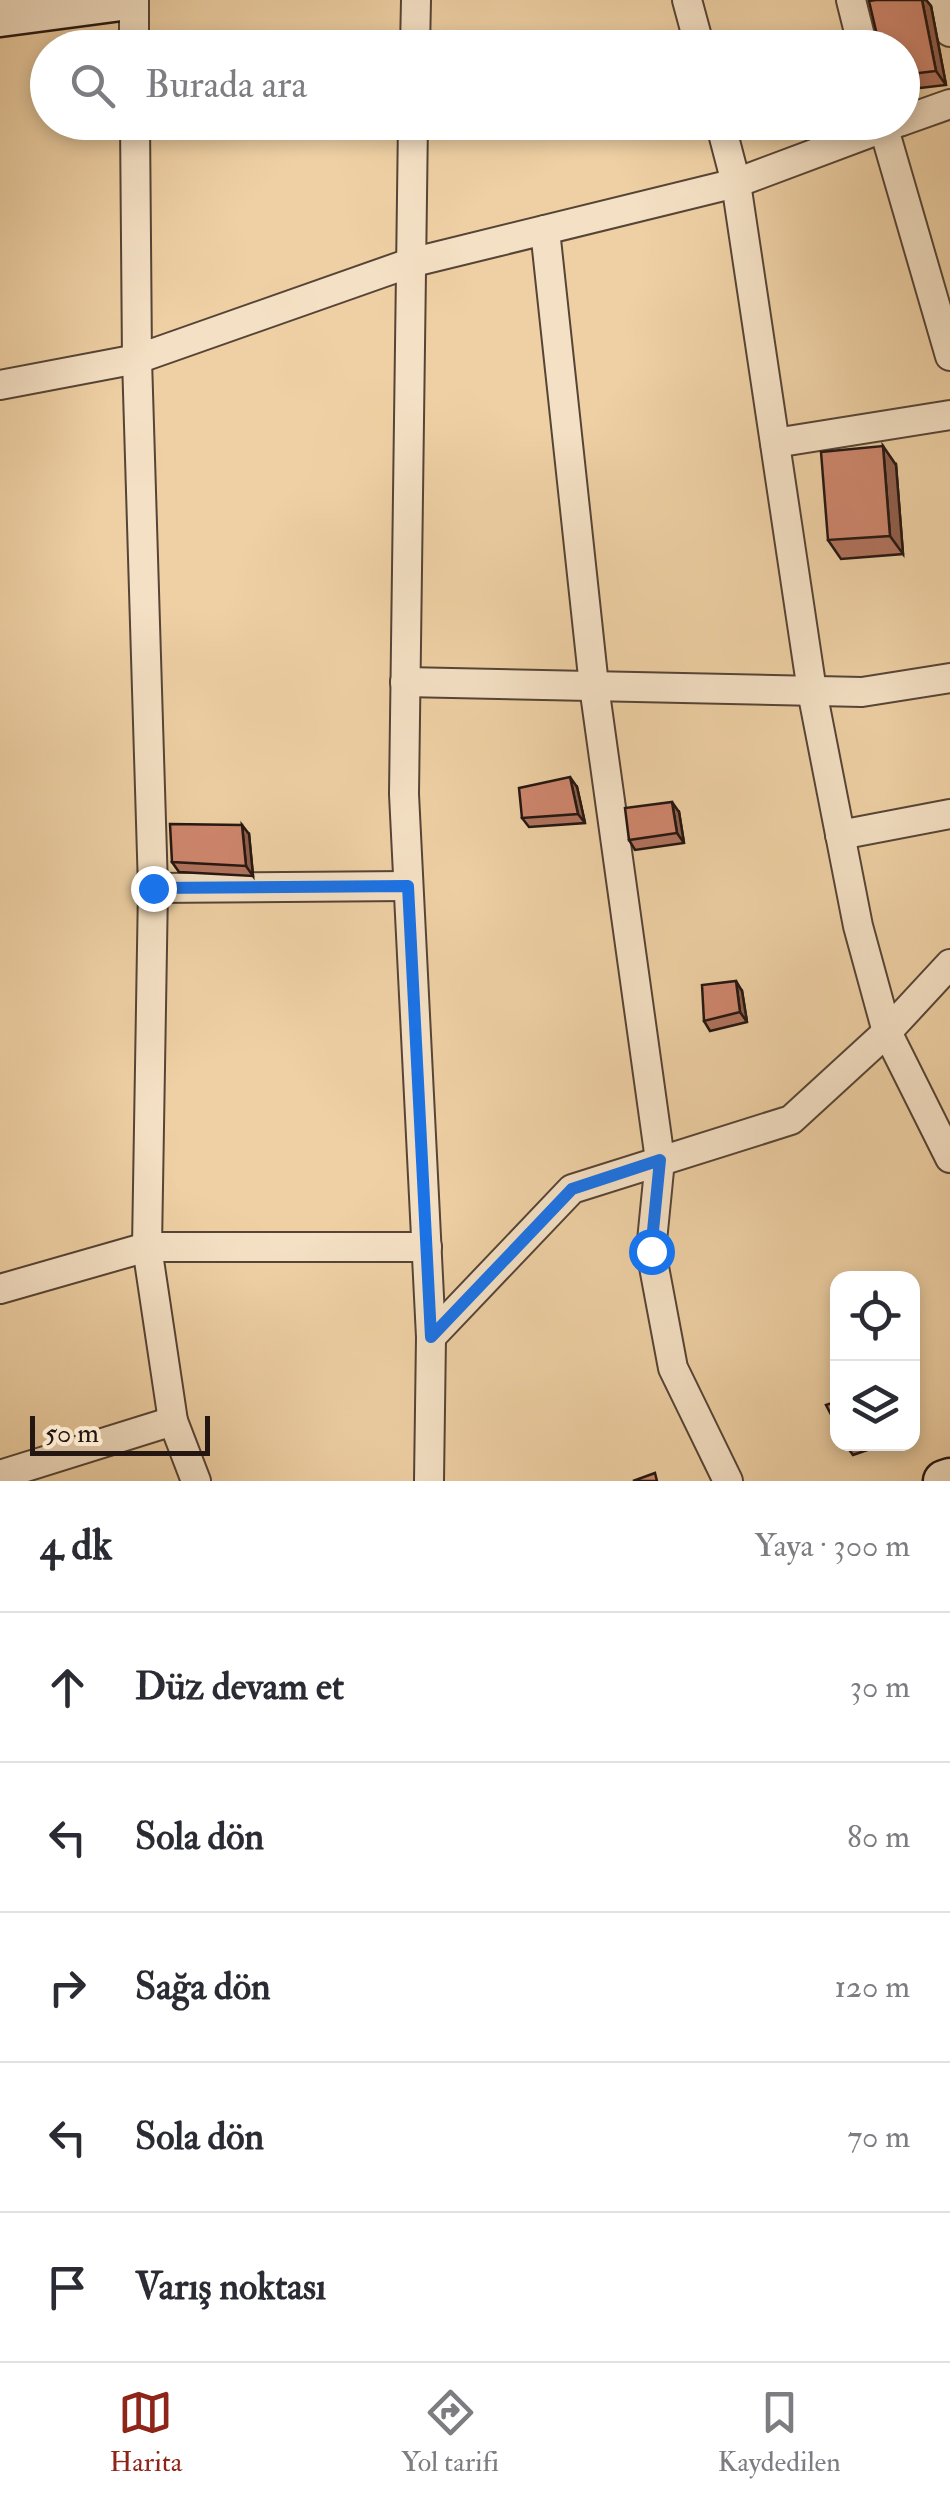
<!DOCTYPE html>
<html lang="tr">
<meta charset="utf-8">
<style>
body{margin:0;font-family:"IM FELL Double Pica",serif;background:#f7f7f7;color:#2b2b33}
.controls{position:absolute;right:30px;bottom:30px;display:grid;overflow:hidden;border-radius:20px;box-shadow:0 5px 15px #0003}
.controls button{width:90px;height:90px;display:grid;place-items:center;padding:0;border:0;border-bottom:2px solid #e1e1e2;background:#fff;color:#2b2b33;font:50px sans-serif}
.scale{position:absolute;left:30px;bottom:25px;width:180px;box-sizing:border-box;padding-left:10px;border:5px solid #241611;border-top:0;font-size:28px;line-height:35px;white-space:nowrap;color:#241611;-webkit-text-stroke:8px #f4e0c4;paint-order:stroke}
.stop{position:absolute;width:30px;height:30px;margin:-22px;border:8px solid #1a73e8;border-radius:50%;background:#fff}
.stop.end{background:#1a73e8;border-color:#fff;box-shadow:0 2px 10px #0008}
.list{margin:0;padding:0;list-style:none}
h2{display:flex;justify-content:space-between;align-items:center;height:130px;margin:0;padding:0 40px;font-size:42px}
h2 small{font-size:32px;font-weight:400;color:#7c7c81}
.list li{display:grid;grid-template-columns:65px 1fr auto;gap:30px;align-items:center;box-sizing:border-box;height:150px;padding:0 40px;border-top:2px solid #e1e1e2}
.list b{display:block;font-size:38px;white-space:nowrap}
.list em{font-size:32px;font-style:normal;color:#7c7c81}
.icon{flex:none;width:55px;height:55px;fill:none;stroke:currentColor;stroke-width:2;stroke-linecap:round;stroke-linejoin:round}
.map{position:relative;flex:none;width:950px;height:1481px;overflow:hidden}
.search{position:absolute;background:#fff;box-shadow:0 5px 15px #0003;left:30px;right:30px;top:30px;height:110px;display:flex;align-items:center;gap:25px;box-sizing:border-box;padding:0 35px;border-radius:55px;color:#7c7c81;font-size:38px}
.sheet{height:880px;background:#fff}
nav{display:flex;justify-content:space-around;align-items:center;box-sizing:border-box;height:140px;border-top:2px solid #e1e1e2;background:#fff;font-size:28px;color:#7c7c81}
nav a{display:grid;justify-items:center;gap:5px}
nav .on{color:#8f2418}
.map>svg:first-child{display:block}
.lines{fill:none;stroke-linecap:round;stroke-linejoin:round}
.street-casing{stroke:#564436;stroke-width:32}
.secondary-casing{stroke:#241611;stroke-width:45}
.street{stroke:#f4e0c4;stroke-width:28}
.secondary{stroke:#f4e0c4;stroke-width:40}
.wall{fill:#b1735e;stroke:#241611;stroke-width:2.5}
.shaded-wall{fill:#905e4c;stroke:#241611;stroke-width:2.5}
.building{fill:#ce866d;stroke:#241611;stroke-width:2.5}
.route{stroke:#1a73e8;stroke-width:12}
</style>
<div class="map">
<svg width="950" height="1481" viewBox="0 0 950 1481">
<rect width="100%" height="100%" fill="#eed0a4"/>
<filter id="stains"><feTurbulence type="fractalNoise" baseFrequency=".002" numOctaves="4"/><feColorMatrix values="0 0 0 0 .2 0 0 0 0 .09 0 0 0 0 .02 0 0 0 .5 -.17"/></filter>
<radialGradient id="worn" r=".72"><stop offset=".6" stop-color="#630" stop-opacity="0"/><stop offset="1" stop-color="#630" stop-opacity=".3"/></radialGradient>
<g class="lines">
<defs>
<g id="street">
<path d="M134 0V48"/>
<path d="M687 0 700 48"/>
<path d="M851 0 863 48"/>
<path d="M942 0 950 32"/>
<path d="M415 48 416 0"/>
<path d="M902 121 950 104"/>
<path d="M135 122 137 359 153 888 147 1247 173 1421 196 1481"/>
<path d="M413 122 404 794 431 1337 429 1481"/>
<path d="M720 122 736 183 812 691 858 926 887 1032 950 1158"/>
<path d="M882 122 950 356"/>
<path d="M545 230 594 686 660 1160 651 1251 673 1368 728 1481"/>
<path d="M0 385 137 359 410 263 736 183 899 122"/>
<path d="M775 443 950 415"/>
<path d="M405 682 862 692 950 678"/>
<path d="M840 835 950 814"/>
<path d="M153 888 408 886"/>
<path d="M0 1289 147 1247H427"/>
<path d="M431 1337 572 1189 791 1120 887 1032 950 964"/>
<path d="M0 1475 173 1421"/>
</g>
<g id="secondary">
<path d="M0 16 121 0"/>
<path d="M944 1481 950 1479"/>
</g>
</defs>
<use href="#street" class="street-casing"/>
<use href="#secondary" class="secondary-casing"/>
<use href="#street" class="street"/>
<use href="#secondary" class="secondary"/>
</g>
<g class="wall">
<path d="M876 0H926L931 6 946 85 902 90V48Z"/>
<path d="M896 465 903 554 841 559 828 540Z"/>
<path d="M577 787 585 823 529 827 522 818Z"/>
<path d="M679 812 684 843 635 850 629 840Z"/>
<path d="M249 834 253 876 179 872 172 862Z"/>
<path d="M742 991 747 1022 710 1031 704 1021Z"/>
<path d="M845 1444H881L882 1445 853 1455Z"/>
</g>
<g class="shaded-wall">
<path d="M922 0H926L931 6 946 85 936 71Z"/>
<path d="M883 446 896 465 903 554 890 536Z"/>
<path d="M570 777 577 787 585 823 578 814Z"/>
<path d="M672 802 679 812 684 843 677 833Z"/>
<path d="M242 825 249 834 253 876 246 866Z"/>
<path d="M736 981 742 991 747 1022 740 1012Z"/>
</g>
<g class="building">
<path d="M876 0H922L936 71 902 75V48H880L869 1Z"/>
<path d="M883 446 890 536 828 540 821 452Z"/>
<path d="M570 777 578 814 522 818 519 788Z"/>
<path d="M672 802 677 833 629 840 625 808Z"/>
<path d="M170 824 242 825 246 866 172 862Z"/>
<path d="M736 981 740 1012 704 1021 702 985Z"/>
<path d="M838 1401V1428L826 1405Z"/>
<path d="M655 1473 657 1481H633Z"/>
</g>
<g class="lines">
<path class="route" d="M153 888 408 886 431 1337 572 1189 660 1160 651 1251"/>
</g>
<rect width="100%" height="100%" filter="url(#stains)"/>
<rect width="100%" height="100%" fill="url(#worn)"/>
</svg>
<div class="controls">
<button><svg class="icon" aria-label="locate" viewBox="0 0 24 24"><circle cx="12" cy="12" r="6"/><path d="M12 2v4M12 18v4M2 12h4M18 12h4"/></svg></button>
<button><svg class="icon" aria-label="layers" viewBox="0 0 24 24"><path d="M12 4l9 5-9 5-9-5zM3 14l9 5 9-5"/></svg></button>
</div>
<div class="scale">50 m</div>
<div class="stop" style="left:651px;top:1251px"></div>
<div class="stop end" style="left:153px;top:888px"></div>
<div class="search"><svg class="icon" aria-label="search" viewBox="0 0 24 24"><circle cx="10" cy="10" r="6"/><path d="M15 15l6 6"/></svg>Burada ara</div>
</div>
<section class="sheet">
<h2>4 dk<small>Yaya · 300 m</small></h2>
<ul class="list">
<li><svg class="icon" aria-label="ahead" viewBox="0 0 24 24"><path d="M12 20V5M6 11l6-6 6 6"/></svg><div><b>Düz devam et</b></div><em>30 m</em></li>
<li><svg class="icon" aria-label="left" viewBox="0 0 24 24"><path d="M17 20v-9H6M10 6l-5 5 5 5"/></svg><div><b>Sola dön</b></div><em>80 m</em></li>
<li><svg class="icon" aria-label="right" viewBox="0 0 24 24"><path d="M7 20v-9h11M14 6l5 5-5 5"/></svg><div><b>Sağa dön</b></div><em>120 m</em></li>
<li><svg class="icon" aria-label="left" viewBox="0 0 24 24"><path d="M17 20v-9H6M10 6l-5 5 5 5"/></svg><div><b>Sola dön</b></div><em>70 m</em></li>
<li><svg class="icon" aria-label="arrive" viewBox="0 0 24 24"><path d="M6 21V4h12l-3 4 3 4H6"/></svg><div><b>Varış noktası</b></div></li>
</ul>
</section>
<nav>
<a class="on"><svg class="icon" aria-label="map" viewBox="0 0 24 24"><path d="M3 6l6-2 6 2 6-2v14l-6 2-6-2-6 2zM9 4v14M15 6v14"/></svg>Harita</a>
<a><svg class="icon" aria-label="directions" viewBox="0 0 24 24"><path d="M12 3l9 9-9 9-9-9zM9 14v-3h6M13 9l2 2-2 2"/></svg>Yol tarifi</a>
<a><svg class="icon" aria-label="saved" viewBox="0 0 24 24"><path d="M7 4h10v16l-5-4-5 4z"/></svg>Kaydedilen</a>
</nav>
